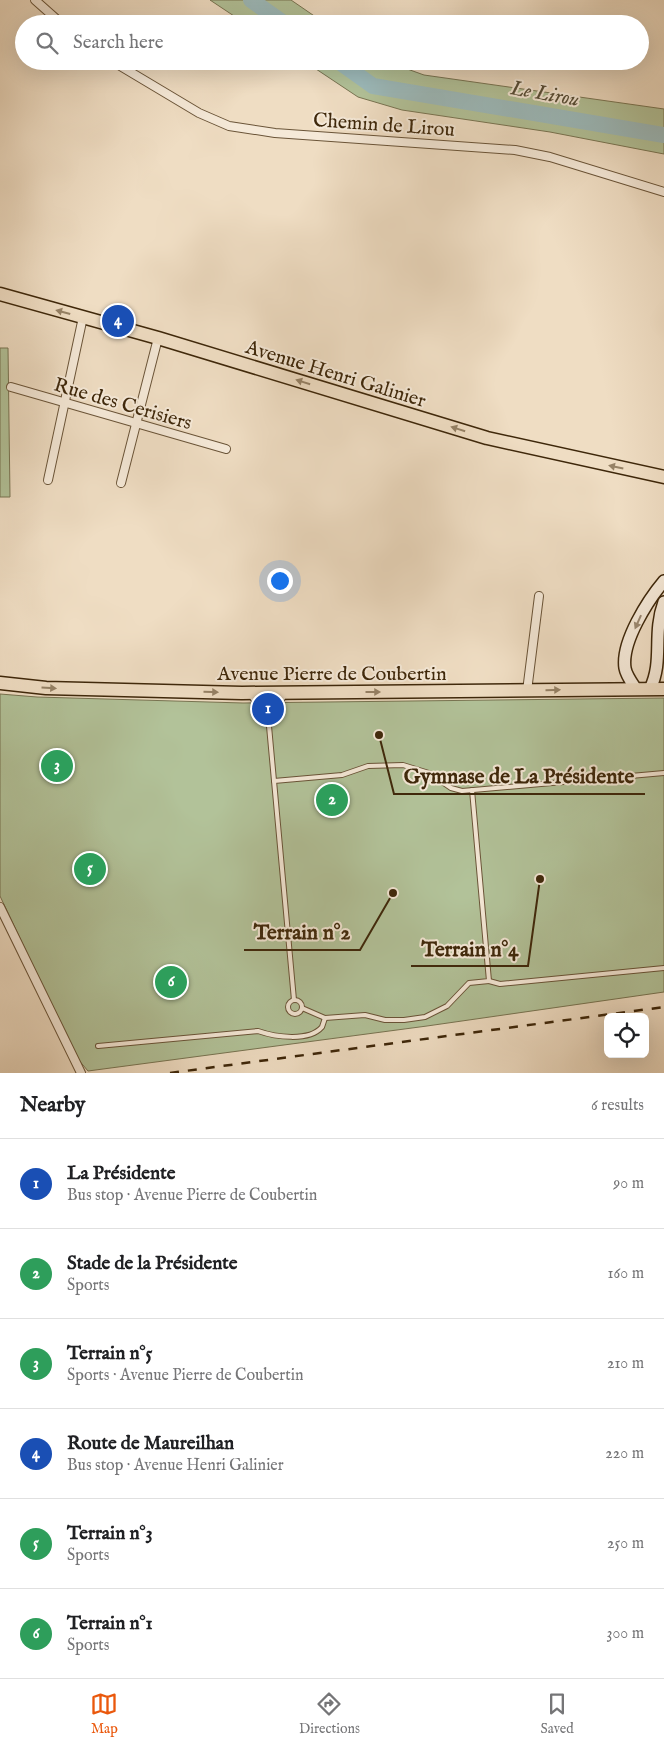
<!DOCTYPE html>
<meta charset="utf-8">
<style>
body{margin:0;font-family:"IM FELL English",serif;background:#f6f6f6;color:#202124}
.controls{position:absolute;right:15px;bottom:15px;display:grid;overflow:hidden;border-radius:8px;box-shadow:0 5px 20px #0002}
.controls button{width:45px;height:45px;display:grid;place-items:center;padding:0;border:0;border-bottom:1px solid #e0e0e0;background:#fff;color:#202124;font:25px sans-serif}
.you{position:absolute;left:279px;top:580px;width:18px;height:18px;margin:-12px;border:4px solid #fff;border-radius:50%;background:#1a73e8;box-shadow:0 0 0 8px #1a73e833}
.badge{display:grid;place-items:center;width:32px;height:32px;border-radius:50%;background:#ea580c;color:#fff;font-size:16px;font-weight:700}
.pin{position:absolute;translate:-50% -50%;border:2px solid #fff;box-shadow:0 1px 5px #0006}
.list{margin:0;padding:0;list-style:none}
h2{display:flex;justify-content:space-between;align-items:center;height:65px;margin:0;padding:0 20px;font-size:21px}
h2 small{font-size:16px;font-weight:400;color:#757577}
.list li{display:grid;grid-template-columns:32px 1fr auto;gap:15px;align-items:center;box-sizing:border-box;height:90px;padding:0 20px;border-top:1px solid #e0e0e0}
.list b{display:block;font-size:19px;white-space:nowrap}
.list p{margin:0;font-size:16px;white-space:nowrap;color:#757577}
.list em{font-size:16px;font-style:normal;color:#757577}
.icon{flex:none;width:28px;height:28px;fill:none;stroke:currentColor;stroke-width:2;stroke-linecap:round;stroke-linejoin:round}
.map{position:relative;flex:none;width:664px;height:1073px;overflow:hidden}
.search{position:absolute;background:#fff;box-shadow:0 5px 20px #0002;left:15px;right:15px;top:15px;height:55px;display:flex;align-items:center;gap:12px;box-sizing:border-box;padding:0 18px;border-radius:28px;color:#757577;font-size:19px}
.sheet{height:605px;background:#fff}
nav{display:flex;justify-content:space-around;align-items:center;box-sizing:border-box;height:70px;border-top:1px solid #e0e0e0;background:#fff;font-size:14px;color:#757577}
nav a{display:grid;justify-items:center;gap:2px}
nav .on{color:#ea580c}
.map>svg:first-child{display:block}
.green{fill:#b2c299;stroke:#787452}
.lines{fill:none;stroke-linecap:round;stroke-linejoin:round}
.river{stroke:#9cbabb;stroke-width:16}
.lane-casing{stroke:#6a5438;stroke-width:6}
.street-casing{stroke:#6a5438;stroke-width:10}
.secondary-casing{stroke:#3e270a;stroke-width:14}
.primary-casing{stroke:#3e270a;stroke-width:15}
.lane{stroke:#f5e9d8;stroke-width:4}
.street{stroke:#f5e9d8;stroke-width:8}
.secondary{stroke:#f5e9d8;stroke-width:11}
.primary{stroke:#efddc3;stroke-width:12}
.rail{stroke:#3e270a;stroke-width:2.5;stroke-dasharray:9 9;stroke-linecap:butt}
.oneway{fill:#968266}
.oneway2{fill:#9a8871}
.labels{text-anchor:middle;stroke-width:4;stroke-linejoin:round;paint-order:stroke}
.street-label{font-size:20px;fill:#3e270a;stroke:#f5e9d8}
.water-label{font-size:21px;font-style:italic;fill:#564c36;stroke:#f5e9d8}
.leader{fill:none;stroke:#3e270a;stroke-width:2}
.callout-dot{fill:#3e270a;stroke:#f5e9d8;stroke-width:2}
.callout-label{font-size:21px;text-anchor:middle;font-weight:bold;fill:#3e270a;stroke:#f5e9d8;stroke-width:4;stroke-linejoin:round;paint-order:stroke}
</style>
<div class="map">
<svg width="664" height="1073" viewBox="0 0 664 1073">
<rect width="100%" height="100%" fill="#efddc3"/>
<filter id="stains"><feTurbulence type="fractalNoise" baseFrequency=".004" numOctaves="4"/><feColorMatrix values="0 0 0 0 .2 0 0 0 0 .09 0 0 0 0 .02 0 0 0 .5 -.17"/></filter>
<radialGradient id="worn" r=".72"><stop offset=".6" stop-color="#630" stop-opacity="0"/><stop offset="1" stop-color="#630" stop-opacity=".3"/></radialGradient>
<g class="green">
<path d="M210 0H291L326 24H246Z"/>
<path d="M304 61H385L424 75 664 109V131L568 115 566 124 664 142V154L550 132 402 110 358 97Z"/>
<path d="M0 348H8L10 497H0Z"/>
<path d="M0 694 37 697 243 703 664 698V992L427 1026 88 1071 77 1058 70 1044 0 896Z"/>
</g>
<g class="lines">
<g class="river">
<path d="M251 0 285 24"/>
<path d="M338 61 373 86 664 135"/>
</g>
<defs>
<g id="lane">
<path d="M251 696 269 726 284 696"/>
<path d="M269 726 294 1000"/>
<path d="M274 781 342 775 368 766 403 765 429 773 451 788 462 791 664 773"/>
<path d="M489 981 500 984 664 968"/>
<circle cx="295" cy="1007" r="7"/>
<path d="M302 1008 325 1018 365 1015 385 1020H404L425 1017 447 1006 469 983 489 981 472 790"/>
<path d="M98 1046 258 1031C275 1037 309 1042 322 1027L325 1018"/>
</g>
<g id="street">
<path d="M35 0 62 24"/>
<path d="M112 61 199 113 229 126 275 133 515 150 550 157 664 192"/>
<path d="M11 387 226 449"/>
<path d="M48 480 83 317"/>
<path d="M121 483 158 338"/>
<path d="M527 691 539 596"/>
<path d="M0 907 81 1073"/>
</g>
<g id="secondary">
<path d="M636 689C632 683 626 675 625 668 621 642 648 600 664 581"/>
<path d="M650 689C664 660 652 635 664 602"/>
</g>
<g id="primary">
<path d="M0 294 158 338 487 438 664 477"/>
<path d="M0 683 46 688 242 693 664 689"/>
</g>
</defs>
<use href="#lane" class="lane-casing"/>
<use href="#street" class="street-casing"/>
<use href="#secondary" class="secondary-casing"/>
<use href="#primary" class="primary-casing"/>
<use href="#lane" class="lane"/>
<use href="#street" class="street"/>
<use href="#secondary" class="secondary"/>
<use href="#primary" class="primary"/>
<path class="rail" d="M170 1073 664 1007"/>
</g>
<defs><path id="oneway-solid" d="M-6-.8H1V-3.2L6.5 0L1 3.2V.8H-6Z" transform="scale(1.25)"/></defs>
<g class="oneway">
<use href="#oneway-solid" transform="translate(63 312) rotate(-165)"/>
<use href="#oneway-solid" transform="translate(303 382) rotate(-163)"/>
<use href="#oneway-solid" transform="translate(458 429) rotate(-163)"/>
<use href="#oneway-solid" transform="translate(616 467) rotate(-168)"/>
<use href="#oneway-solid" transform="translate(49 688) rotate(3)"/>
<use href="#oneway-solid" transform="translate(553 690) rotate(-1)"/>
<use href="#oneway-solid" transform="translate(211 692) rotate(1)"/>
<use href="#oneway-solid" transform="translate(373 692)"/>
</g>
<use class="oneway2" href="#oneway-solid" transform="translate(638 622) rotate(114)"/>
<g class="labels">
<g class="street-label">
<text transform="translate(384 124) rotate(4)" y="7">Chemin de Lirou</text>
<text transform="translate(336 373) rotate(17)" y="7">Avenue Henri Galinier</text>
<text transform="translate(123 403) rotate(16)" y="7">Rue des Cerisiers</text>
<text x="332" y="680">Avenue Pierre de Coubertin</text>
</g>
<g class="water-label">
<text transform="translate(545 93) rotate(10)" y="7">Le Lirou</text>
</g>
</g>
<path class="leader" d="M379 735L394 794H645M393 893L360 950H244M540 879L528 966H411"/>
<g class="callout-dot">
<circle cx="379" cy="735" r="5"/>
<circle cx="393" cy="893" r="5"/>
<circle cx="540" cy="879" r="5"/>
</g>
<g class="callout-label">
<text x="519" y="783">Gymnase de La Présidente</text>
<text x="302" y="939">Terrain n°2</text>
<text x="470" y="956">Terrain n°4</text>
</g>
<rect width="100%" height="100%" filter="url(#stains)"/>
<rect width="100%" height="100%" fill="url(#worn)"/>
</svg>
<div class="controls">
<button><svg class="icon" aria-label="locate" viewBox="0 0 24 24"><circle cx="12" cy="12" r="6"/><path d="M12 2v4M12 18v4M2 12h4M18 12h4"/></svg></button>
</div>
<div class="you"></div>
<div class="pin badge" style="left:268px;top:709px;background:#1a4fb4">1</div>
<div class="pin badge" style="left:332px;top:800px;background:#2e9e5b">2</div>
<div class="pin badge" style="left:57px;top:766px;background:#2e9e5b">3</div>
<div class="pin badge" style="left:118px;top:321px;background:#1a4fb4">4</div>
<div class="pin badge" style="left:90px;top:869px;background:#2e9e5b">5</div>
<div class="pin badge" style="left:171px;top:982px;background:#2e9e5b">6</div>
<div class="search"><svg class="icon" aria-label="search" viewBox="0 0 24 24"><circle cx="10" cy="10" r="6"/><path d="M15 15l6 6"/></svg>Search here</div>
</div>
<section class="sheet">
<h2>Nearby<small>6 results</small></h2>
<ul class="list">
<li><span class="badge" style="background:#1a4fb4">1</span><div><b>La Présidente</b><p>Bus stop · Avenue Pierre de Coubertin</p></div><em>90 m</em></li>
<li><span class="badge" style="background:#2e9e5b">2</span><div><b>Stade de la Présidente</b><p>Sports</p></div><em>160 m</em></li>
<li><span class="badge" style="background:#2e9e5b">3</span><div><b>Terrain n°5</b><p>Sports · Avenue Pierre de Coubertin</p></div><em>210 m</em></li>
<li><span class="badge" style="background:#1a4fb4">4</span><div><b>Route de Maureilhan</b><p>Bus stop · Avenue Henri Galinier</p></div><em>220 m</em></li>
<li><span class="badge" style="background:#2e9e5b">5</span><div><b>Terrain n°3</b><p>Sports</p></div><em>250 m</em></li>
<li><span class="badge" style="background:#2e9e5b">6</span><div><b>Terrain n°1</b><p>Sports</p></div><em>300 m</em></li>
</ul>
</section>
<nav>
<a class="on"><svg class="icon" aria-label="map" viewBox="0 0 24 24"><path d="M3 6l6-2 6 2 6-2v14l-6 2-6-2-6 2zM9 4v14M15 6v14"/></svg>Map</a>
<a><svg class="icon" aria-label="directions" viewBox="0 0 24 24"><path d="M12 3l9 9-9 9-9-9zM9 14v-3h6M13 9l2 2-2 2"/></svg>Directions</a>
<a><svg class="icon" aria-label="saved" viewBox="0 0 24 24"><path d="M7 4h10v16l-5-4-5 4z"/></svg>Saved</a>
</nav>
